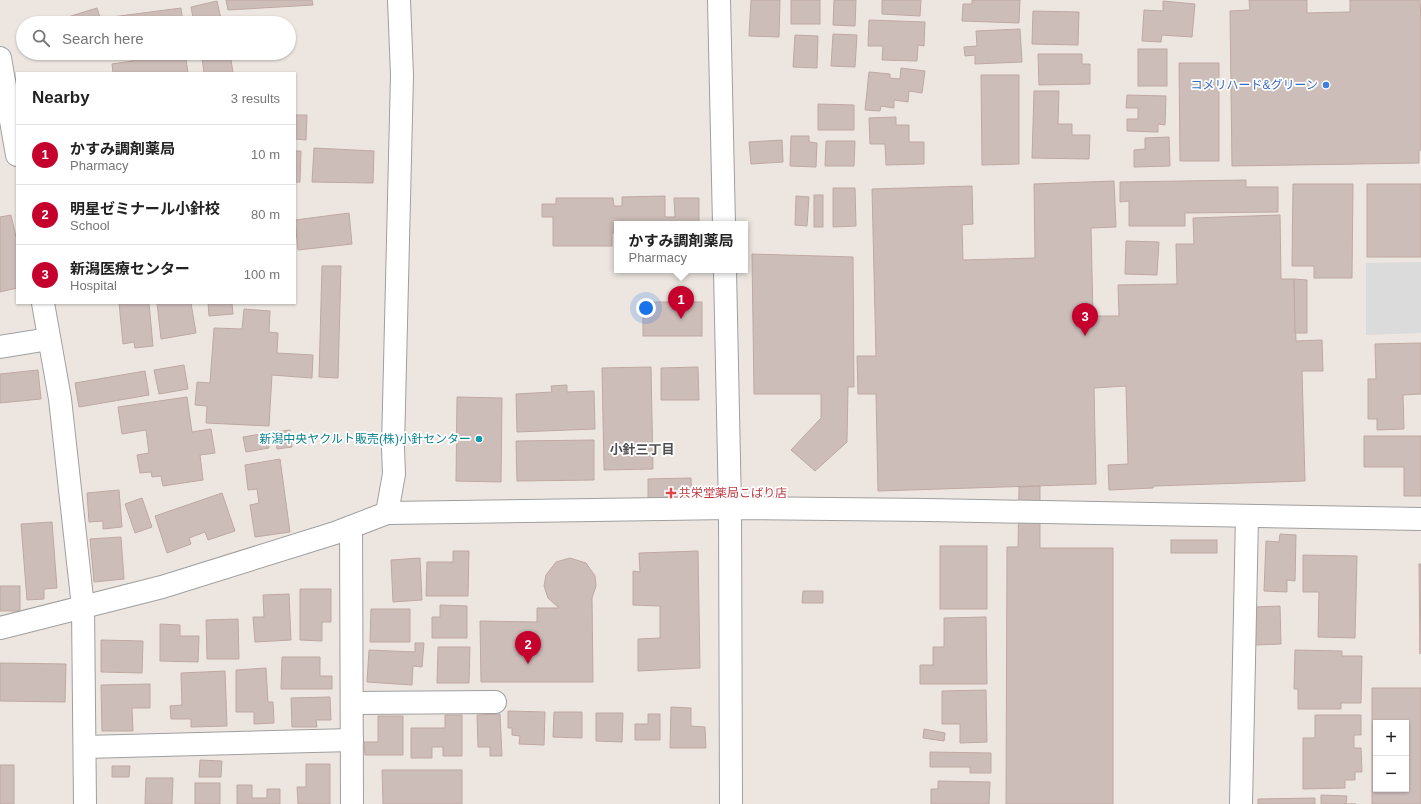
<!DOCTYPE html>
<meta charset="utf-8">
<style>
body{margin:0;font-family:Arial,"Noto Sans JP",sans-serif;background:#f2f2f2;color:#222}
.controls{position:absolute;right:12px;bottom:12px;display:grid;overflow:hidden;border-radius:0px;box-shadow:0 1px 3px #0004}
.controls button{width:36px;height:36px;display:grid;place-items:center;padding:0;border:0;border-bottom:1px solid #e0e0e0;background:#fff;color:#222;font:20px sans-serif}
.you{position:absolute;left:646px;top:308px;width:14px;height:14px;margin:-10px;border:3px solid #fff;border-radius:50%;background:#1a73e8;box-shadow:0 0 0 6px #1a73e833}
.badge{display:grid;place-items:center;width:26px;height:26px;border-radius:50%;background:#c6002d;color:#fff;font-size:13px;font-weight:700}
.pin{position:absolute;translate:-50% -33px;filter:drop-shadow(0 1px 2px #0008)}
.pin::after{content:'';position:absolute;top:21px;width:14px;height:12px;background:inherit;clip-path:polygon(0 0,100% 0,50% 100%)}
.popup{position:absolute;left:614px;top:221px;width:134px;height:52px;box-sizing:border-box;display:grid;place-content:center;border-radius:0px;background:#fff;filter:drop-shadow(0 1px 3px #0005);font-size:13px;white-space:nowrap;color:#767676}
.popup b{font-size:15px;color:#222}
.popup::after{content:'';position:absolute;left:50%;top:100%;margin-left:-8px;border:8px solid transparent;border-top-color:#fff}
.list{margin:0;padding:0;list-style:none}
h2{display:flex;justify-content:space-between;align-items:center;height:52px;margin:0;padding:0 16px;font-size:17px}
h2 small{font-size:13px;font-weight:400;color:#767676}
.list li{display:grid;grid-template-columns:26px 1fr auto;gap:12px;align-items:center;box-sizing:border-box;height:60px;padding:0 16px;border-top:1px solid #e0e0e0}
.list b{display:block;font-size:15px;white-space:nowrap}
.list p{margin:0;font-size:13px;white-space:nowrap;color:#767676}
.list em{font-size:13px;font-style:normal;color:#767676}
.icon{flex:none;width:22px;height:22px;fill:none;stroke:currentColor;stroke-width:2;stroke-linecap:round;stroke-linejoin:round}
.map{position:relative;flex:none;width:1421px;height:804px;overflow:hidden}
.search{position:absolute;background:#fff;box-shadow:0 1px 3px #0004;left:16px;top:16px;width:280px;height:44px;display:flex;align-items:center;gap:10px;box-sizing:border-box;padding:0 14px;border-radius:22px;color:#767676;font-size:15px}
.panel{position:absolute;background:#fff;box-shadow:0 1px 3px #0004;left:16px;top:72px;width:280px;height:232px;border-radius:0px}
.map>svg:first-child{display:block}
.parking{fill:#dbdbdb}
.building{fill:#cdbdb9;stroke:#bfa8a2;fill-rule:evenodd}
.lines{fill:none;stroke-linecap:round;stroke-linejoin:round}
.minor-casing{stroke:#9f9f9f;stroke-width:24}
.tertiary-casing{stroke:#9f9f9f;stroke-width:24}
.minor{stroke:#fff;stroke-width:22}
.tertiary{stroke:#fff;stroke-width:22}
.shop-dot{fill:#3f7fe0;stroke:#fff;stroke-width:1.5}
.culture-dot{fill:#0f9aa8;stroke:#fff;stroke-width:1.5}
.health-dot{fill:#e0444e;stroke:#fff;stroke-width:1.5}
.labels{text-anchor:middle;stroke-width:3.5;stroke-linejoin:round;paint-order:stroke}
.shop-label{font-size:12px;fill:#366cbe;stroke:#fff;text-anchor:end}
.culture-label{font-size:12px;fill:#0d838f;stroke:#fff;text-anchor:end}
.health-label{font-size:12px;fill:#be3a42;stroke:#fff;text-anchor:start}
.neighbourhood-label{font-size:13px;font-weight:bold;fill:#4e4e4e;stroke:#fff}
</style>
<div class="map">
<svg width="1421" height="804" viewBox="0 0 1421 804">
<rect width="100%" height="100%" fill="#ede6e0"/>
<path class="parking" d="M1421 262V333L1366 335V263Z"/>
<g class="building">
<path d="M226 0H312L313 5 228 10Z"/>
<path d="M751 0H780L779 37 749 36Z"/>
<rect x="791" y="0" width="29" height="24"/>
<path d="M834 0H856L855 26 833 25Z"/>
<path d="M882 0H921L920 16 882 14Z"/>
<path d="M972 0H1020L1019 23 962 21 963 4H972Z"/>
<path d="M1249 0H1307V13L1350 12V0H1420L1421 20V150H1419V163L1232 166 1230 11 1250 10Z"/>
<path d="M217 1 222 23H194L191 7Z"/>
<path d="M1163 1 1195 4 1192 37 1162 35 1161 42 1142 41 1144 10 1163 11Z"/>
<path d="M97 8 102 23H70L68 17Z"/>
<path d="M181 8 183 23H113L112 17Z"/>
<path d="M1033 11 1079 12 1078 45 1032 44Z"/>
<path d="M869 20 925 22 924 46 918 45 917 61 882 60 883 46H868Z"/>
<path d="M1020 29 1022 62 975 64V55L965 56 964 47 977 46 976 31Z"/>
<path d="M833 34 857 35 855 67 831 66Z"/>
<path d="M795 35 818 36 817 68 793 67Z"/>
<rect x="1138" y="49" width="29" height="37"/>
<path d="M132 53H185L188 73H113L112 64 133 61Z"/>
<path d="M230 53 233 73H204L202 57Z"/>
<path d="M1038 54H1082V64H1090V84L1039 85Z"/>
<path d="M1179 63H1219V161H1180Z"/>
<path d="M901 68 925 71 922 93 909 91 908 102 894 100V108L881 106 880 111 865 110 869 72 890 74V78L900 79Z"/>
<path d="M981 75H1019V164L982 165Z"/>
<path d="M1034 91H1059L1058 124H1072V135H1090L1089 159 1032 158Z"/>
<path d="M1127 95 1166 96 1165 125 1158 124V132L1127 131V119H1138V108H1126Z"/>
<path d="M818 104 854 105V130H818Z"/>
<path d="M295 115H307L306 140 295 139Z"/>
<path d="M896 117V125H909V142H924V164L886 165 885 144H870L869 118Z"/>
<path d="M791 136H809V142L817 143 816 167 790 166Z"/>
<path d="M1169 137 1170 166 1134 167V150L1145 149V138Z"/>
<path d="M782 140 783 162 751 164 749 142Z"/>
<path d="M826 141H855L854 166H825Z"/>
<path d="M314 148 374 151 373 183 312 182Z"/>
<path d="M295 151H301L300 182H295Z"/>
<path d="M1246 180V187H1278V212L1185 213V226H1129V201L1120 202V182Z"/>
<path d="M1114 181 1116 227 1091 228 1093 316H1119L1118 285 1177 284 1176 244H1194L1193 218 1280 215 1281 279H1294L1296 341 1322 340 1323 371H1302L1305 481 1154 486 1153 488 1109 490 1108 465 1128 464 1126 386 1094 388 1096 484 878 491 876 394H858L857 356H876L872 189 972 186 973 224 962 225 963 260 1035 258 1034 184Z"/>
<path d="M1293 184H1353L1352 278H1314V266H1292Z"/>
<rect x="1367" y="184" width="54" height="73"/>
<path d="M833 188H855L856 226 833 227Z"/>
<rect x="814" y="195" width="9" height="32"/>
<path d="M665 196V217H675L674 198H699V224H617V233H612V246H553V217H542V204H556V198H613L614 206H622V197Z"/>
<path d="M796 196 809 197 807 226 795 225Z"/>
<path d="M349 213 352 244 298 250 295 220Z"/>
<path d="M11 215 17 241V288L0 292V217Z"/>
<path d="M1126 241 1159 242 1157 275 1125 274Z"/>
<path d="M752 254 853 257 854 387H848L847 442 815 471 791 450 821 418V394H754Z"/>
<path d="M322 266H341L338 378 319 377Z"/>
<path d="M1294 279 1307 280V333H1295Z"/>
<rect x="643" y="302" width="59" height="34"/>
<path d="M119 303H149L153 346 135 348 134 342 123 344Z"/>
<path d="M157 303H191L196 333 161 339Z"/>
<path d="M208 303H232L233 314 209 316Z"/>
<path d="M244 309 270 311 269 332 278 333 277 353 313 355 312 378 272 375 269 426 206 423 207 406 195 405 197 382 210 383 214 328 242 329Z"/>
<path d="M1421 343V394L1403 395 1404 429 1377 430V419H1368V379H1376L1375 344Z"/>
<path d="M184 365 188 389 159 394 154 370Z"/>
<path d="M651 367 653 469 604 470 602 368Z"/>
<path d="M698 367 699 400H661V368Z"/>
<path d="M38 370 41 399 0 403V374Z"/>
<path d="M145 371 149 395 79 407 75 383Z"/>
<path d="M567 385V392L594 391 595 429 517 432 516 394 552 392 551 386Z"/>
<path d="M187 397 192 432 211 429 215 453 200 455 203 480 163 486 161 476 152 477 151 472 140 473 137 455 149 453 146 430 122 434 118 407Z"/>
<path d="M457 397 502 398 501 482 456 481Z"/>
<path d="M290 430 292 447 277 449 275 432Z"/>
<path d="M267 433 269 448 246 452 243 437Z"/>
<path d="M1364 436H1421V496H1404V467H1364Z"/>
<path d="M594 440V480L517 481 516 441Z"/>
<path d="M280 459 290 532 255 537 250 505 259 503 257 489 248 490 245 465Z"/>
<path d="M691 478 692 502 648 503V479Z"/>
<path d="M1040 486V548H1113V804H1006L1007 547H1018L1019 487Z"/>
<path d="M119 490 122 527 103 529V521L89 522 87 493Z"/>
<path d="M222 493 235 531 208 540 205 532 189 538 191 544 167 553 155 516Z"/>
<path d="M142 498 152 527 135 533 125 504Z"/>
<path d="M52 522 57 588 44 589V599L27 600 21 524Z"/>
<path d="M1280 534 1296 535 1295 581 1287 580V592L1264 591 1266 541 1279 542Z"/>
<path d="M121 537 124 579 94 582 90 539Z"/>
<rect x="1171" y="540" width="46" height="13"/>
<rect x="940" y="546" width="47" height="63"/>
<path d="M453 551H469L468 596H426L427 562H453Z"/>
<path d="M698 551 700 668 638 671V639L660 638V606L633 605V571L640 572 639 553Z"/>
<path d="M1303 555 1357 556 1355 638 1318 637 1319 592H1303Z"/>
<path d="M420 558 422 600 393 602 391 560Z"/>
<path d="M570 558 586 563 595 576 596 586 592 598 593 682H481L480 621 537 622V608H559L548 598 544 586 546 575 556 562Z"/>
<path d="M1419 564H1421L1420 654Z"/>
<rect x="0" y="586" width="20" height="25"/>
<path d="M300 589H331V622H322V641L300 640Z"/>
<path d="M803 591H823V603H802Z"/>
<path d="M289 594 291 640 255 642 253 617H264L263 595Z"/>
<path d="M440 605 467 606V638H432V617H440Z"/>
<path d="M1280 606 1281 644 1255 645 1254 607Z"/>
<path d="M371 609H410V642H370Z"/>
<path d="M986 617 987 684H920V665H933V647H944V618Z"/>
<path d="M238 619 239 659H207L206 620Z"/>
<path d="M160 624 180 625V636H199L198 662 160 661Z"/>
<path d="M101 640 143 641 142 673 101 672Z"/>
<path d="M415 643H424L422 667 413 666 412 685 367 682 369 650 415 652Z"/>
<path d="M438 647H470L469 683H437Z"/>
<path d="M1295 650 1342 651V656H1362L1361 703H1341V709H1298V689H1294Z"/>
<path d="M282 657H320V676H332V689H281Z"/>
<path d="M0 663 66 664 65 702 0 701Z"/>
<path d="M266 668 268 702H273L274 723 254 724V712H236V670Z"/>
<path d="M225 671 227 726 191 727V719H171L170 706 182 705 181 673Z"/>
<path d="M150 684V708H132L133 731H102L101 685Z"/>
<path d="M1372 688H1421V804H1372ZM1376 723H1406V789H1376Z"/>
<path d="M986 690 987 742 960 743V724H942V691Z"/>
<path d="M330 697 331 720H316L317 727H292L291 698Z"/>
<path d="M671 707 691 708V726L705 727 706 748H670Z"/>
<path d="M508 711 545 712 544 745 519 744 520 736 512 735V728H508Z"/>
<path d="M554 712H582V738L553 737Z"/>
<path d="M596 713H623L622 742 596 741Z"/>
<path d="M500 714 502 756H490V747H478L477 715Z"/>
<path d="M648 714H660V740H635V724H648Z"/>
<path d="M445 715H462V756H443V747H432V758H411V728H445Z"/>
<path d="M1315 715H1361V735H1354V748H1361L1362 772H1355V780H1345V788L1303 789V738H1315Z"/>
<path d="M378 716H403V755H365L364 742H378Z"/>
<path d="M924 729 945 733 944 741 923 738Z"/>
<path d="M930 752 991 753V773H970V767H930Z"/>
<path d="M200 760 222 761 221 777H199Z"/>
<path d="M306 764H330V804H298L297 787H306Z"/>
<rect x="0" y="765" width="14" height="39"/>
<path d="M112 766H130L129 777H112Z"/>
<path d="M382 770H462V804H383Z"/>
<path d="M146 778H173L172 804H145Z"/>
<path d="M938 781 990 782 989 804H931V789H938Z"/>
<rect x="195" y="783" width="25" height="21"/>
<path d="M237 785H252V798H267V789H280V804H237Z"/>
<path d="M1321 795 1347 796 1346 804H1356H1321Z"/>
<path d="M1315 798V804H1258V799Z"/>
</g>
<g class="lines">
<defs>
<g id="minor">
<path d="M0 58 17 155"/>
<path d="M43 303 60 399 83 607 85 804"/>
<path d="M0 347 49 339"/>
<path d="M387 513 394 474 393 447 402 75 399 0"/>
<path d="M351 527 352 804"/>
<path d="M0 628 162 587 335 533 387 513 730 508 928 510 1421 519"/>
<path d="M352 703 495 702"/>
<path d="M85 747 352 740"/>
<path d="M1241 804 1247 516"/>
</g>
<g id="tertiary">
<path d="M719 0 724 224"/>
<path d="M725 270 730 508 731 804"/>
</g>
</defs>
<use href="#minor" class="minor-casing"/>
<use href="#tertiary" class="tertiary-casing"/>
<use href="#minor" class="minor"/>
<use href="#tertiary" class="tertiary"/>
</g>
<circle class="shop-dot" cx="1326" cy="85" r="4"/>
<circle class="culture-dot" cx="479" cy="439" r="4"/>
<path class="health-dot" d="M669 487h4v4h4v4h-4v4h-4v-4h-4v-4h4z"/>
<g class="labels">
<g class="shop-label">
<text x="1318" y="89">コメリハード&amp;グリーン</text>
</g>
<g class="culture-label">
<text x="471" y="443">新潟中央ヤクルト販売(株)小針センター</text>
</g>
<g class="health-label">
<text x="679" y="497">共栄堂薬局こばり店</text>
</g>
<g class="neighbourhood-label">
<text x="642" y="454">小針三丁目</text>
</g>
</g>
</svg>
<div class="controls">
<button>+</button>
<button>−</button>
</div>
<div class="you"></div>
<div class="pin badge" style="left:681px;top:319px">1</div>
<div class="popup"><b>かすみ調剤薬局</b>Pharmacy</div>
<div class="pin badge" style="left:528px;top:664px">2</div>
<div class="pin badge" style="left:1085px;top:336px">3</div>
<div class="search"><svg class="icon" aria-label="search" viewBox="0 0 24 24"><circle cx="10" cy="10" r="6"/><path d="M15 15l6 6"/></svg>Search here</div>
<section class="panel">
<h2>Nearby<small>3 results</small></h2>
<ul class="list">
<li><span class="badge">1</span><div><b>かすみ調剤薬局</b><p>Pharmacy</p></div><em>10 m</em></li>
<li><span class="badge">2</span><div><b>明星ゼミナール小針校</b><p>School</p></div><em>80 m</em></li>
<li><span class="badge">3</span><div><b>新潟医療センター</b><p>Hospital</p></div><em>100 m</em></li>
</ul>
</section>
</div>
